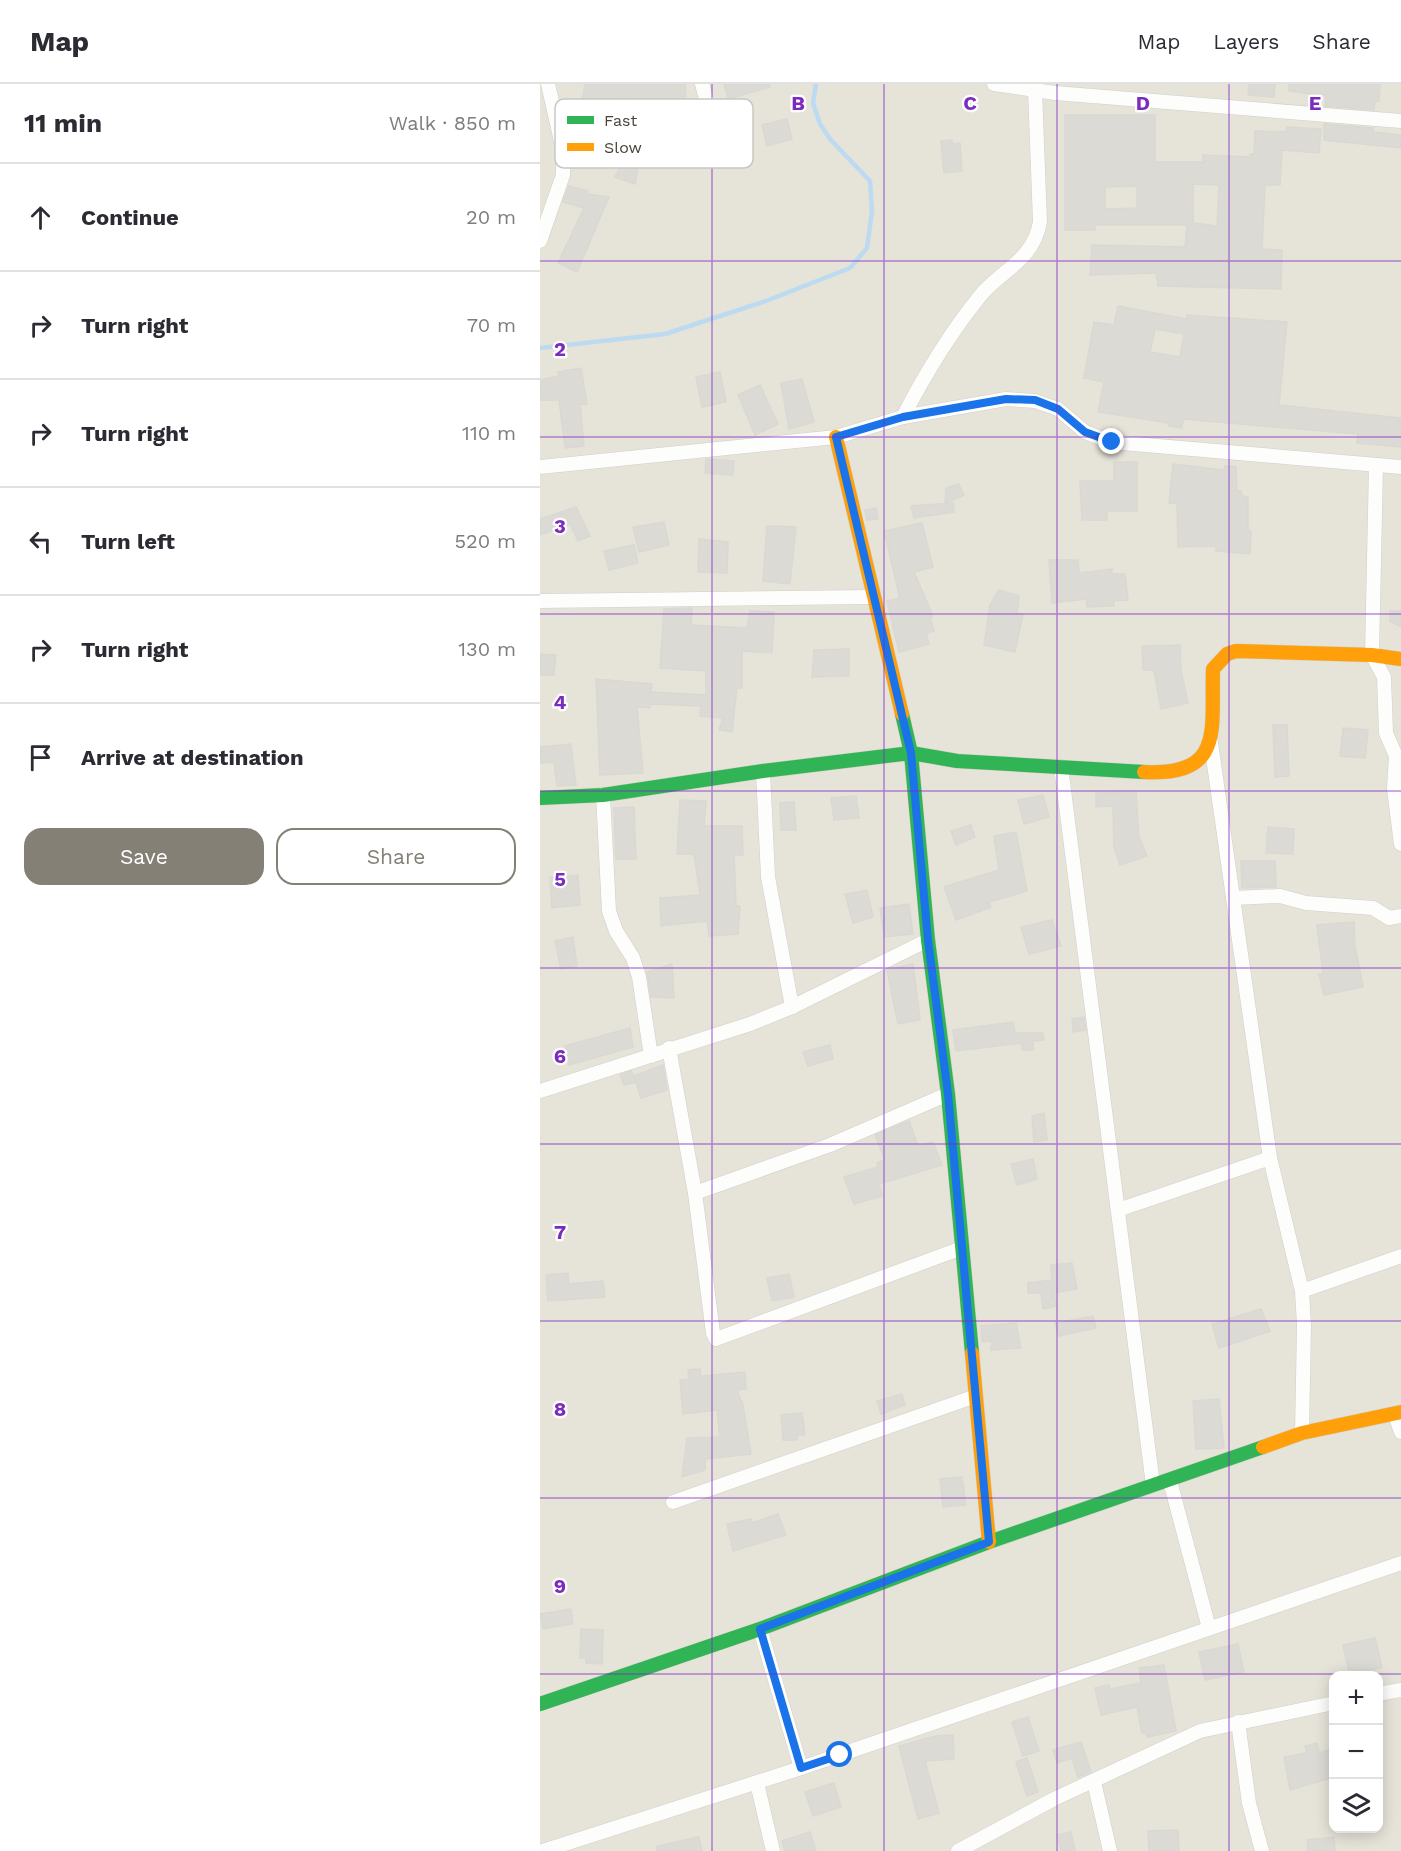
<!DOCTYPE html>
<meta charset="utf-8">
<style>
body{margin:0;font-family:"Work Sans",sans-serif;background:#f2f2f3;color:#2b2b33}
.controls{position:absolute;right:18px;bottom:18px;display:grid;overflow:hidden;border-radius:12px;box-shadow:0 3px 15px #0003}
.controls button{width:54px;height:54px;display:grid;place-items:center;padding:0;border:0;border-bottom:2px solid #e1e1e2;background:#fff;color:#2b2b33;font:30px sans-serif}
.stop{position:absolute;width:18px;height:18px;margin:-14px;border:4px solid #1a73e8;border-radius:50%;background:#fff}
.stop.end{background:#1a73e8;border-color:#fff;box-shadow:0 2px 6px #0008}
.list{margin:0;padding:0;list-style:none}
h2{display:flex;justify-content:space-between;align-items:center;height:78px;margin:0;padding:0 24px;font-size:26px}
h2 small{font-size:20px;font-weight:400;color:#7c7c81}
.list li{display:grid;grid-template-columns:39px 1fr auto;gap:18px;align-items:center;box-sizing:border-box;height:108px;padding:0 24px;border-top:2px solid #e1e1e2}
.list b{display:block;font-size:22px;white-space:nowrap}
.list em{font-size:20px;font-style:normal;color:#7c7c81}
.actions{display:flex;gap:12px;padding:18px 24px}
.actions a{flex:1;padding:14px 0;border:2px solid #848076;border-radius:18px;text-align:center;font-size:21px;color:#848076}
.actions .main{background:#848076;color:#fff}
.icon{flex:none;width:33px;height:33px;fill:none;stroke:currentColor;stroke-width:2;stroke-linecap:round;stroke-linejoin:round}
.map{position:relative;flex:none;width:861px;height:1767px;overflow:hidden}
header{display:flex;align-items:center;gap:36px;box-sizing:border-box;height:84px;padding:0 30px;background:#fff;border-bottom:2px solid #e1e1e2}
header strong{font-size:28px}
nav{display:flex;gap:33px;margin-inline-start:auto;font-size:21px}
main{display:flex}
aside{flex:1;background:#fff}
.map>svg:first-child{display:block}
.residential{fill:#e6e3d9;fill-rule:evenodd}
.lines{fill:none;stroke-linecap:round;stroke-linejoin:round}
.stream{stroke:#bcdbf0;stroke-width:4.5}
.building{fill:#dcdad4;stroke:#dad8d2;stroke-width:1.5;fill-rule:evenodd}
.street-casing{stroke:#d0cfca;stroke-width:15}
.fast-casing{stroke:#d2cec3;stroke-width:15}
.slow-casing{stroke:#d2cec3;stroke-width:15}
.street{stroke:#fdfdfc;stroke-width:14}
.fast{stroke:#30b455;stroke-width:14}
.slow{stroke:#ff9f0a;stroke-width:14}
.route{stroke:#1a73e8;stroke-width:8}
.grid{fill:none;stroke:#7b2cbf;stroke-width:1.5;stroke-opacity:0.55}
.key{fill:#fff;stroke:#c8c7c3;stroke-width:1.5}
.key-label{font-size:16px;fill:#494337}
.grid-label{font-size:20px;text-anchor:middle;font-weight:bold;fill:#7b2cbf;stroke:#fff;stroke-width:4.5;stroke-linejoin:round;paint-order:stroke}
</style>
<header>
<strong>Map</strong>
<nav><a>Map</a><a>Layers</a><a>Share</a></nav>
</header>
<main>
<aside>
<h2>11 min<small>Walk · 850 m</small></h2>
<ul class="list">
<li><svg class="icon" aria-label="ahead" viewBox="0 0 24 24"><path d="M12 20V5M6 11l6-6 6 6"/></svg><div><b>Continue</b></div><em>20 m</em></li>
<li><svg class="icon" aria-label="right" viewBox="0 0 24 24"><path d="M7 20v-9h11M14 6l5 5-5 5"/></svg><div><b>Turn right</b></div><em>70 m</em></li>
<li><svg class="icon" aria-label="right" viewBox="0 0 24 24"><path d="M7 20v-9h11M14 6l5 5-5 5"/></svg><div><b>Turn right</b></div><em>110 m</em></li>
<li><svg class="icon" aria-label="left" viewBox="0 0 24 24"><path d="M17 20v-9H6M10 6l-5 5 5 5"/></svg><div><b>Turn left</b></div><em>520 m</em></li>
<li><svg class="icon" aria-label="right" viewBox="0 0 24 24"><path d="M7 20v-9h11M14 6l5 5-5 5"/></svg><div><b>Turn right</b></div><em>130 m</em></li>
<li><svg class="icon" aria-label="arrive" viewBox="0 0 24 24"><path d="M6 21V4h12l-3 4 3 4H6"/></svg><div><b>Arrive at destination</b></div></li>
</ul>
<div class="actions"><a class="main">Save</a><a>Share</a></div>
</aside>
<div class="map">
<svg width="861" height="1767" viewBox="0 0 861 1767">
<rect width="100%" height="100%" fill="#f2f1ec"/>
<path class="residential" d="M0 0H861V1767H0ZM794 1592H838V1744H794Z"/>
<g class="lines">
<path class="stream" d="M0 264 125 250 226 217 310 184 327 164 332 127 330 97 290 55 280 40 273 19 276 0"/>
</g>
<g class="building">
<path d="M45 0H145L146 18 80 15 77 41 39 37Z"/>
<path d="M184 0H229L230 3 188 15Z"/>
<path d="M709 0H735L734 13 708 11Z"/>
<path d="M749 0H840L839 17H835L834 26 785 22 786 12 749 7Z"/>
<path d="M525 31H615V78H663V71L710 73V70H714L715 47 746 48 747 43 781 45 779 69 742 66 740 101H725L722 165 742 166 741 205 618 202 616 189 550 191 552 161 645 163 647 141H555V146H525ZM653 100 679 101 677 142 653 139ZM597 102V124L565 125V103Z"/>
<path d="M247 35 252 55 227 62 222 41Z"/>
<path d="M784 40 833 44V48L861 51V64L784 56Z"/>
<path d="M412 56V60L420 59 422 87 404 89 401 57Z"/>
<path d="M81 81 98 84 95 100 75 93Z"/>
<path d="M29 102 48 107 47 110 69 113 37 188 18 179 44 124 23 118Z"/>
<path d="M578 222 646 235 647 231 747 238 739 321 861 334V363L817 359 818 350 643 335 642 344 629 342V339L558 328 564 298 544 294 554 238 574 241ZM615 245 644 250 640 273 610 268Z"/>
<path d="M41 284 47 320H40L44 362 25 364 19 316H0V296L19 292 18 288Z"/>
<path d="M180 288 186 318 162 323 156 293Z"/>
<path d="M262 295 274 338 249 345 241 299Z"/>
<path d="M220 301 238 340 215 351 198 311Z"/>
<path d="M166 375 194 377 193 391 165 389Z"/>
<path d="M574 378H597V427H567V436H542L540 397H574Z"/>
<path d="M633 380 684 386 685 382 696 383 697 407H701L702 412 708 413V447H711L710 470 676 467V462L638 463 637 419H629Z"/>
<path d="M419 400 424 411 405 419 406 404Z"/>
<path d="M413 419 414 428 374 434 371 422Z"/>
<path d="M36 423 50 452 38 457 30 440 0 451V435Z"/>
<path d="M336 424 338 435 327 436 325 426Z"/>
<path d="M124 438 129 461 99 468 93 443Z"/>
<path d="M382 439 393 483 374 488 393 532 390 534 394 547 386 549 389 560 359 568 347 517 360 514 344 447Z"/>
<path d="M227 442 256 443 250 500 223 497Z"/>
<path d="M159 455 188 458 187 489 158 488Z"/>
<path d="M94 461 98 479 69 486 64 467Z"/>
<path d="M509 476H538L539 489 572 485V490H585L588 516 574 517V522L547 523V515L512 519Z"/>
<path d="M459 506 479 512 477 529 483 530 475 568 444 561 450 521Z"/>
<path d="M152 524 151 541 207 544 210 527 234 528 232 569 202 567V604H197L192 648 179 646 183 634 160 632 161 622 110 620V624L97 623 103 689 60 691 56 595 112 600 111 608 166 611V587L120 584 124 525Z"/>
<path d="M850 527H861V543L850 537Z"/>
<path d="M640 561 641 586 648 619 621 625 614 586H603L602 562Z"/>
<path d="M309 565V592L272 593 274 566Z"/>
<path d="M0 570 16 571 14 591H0Z"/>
<path d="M733 641H747L749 692 735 693Z"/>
<path d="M803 644 828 646 825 674 800 672Z"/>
<path d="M31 660 36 701 17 702 14 678 0 679V663Z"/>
<path d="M596 708 599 753 607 772 580 781 574 763 573 722 556 723V709Z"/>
<path d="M503 711 509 733 484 740 478 716Z"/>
<path d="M316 712 319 734 294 736 291 714Z"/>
<path d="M140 716 166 717 164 742H202L203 771H194L196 822H200L198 850 169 852 167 837 121 842 120 814 160 811 154 770H137Z"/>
<path d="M254 718 256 746H241L240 719Z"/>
<path d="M94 723 96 775H76L74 724Z"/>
<path d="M431 741 435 753 416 761 411 747Z"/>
<path d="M728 743 754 745 753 770 726 769Z"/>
<path d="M476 748 487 807 449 818 451 823 416 836 404 803 459 786 454 752Z"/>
<path d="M701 777H735L736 803 702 804Z"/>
<path d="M38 791 40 821 12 824 10 793Z"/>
<path d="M327 806 333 833 313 839 305 810Z"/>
<path d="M369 820 373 850 344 853 340 824Z"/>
<path d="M512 836 521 862 489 870 481 843Z"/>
<path d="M814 838 815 862 823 903 784 911 779 890H783L777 841Z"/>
<path d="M33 853 37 882 21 885 15 857Z"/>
<path d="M132 880 134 914 111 913 107 888Z"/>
<path d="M373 880 380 936 358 940 347 886Z"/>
<path d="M544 933 546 946 533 948 532 935Z"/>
<path d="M473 938 475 949H503L504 956 493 957V966H482V959L416 967 413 946Z"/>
<path d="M90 944 93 963 29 981 25 962Z"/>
<path d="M290 961 293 975 268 982 263 968Z"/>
<path d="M123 981 127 1006 101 1014 94 992Z"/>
<path d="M91 987 96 998 84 1001 80 991Z"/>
<path d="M504 1029 507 1056 494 1058 492 1032Z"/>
<path d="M369 1037 378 1062 393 1058 402 1081 339 1100 342 1112 314 1120 304 1093 338 1083 337 1079 345 1076 335 1051Z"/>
<path d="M493 1075 497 1095 477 1101 471 1080Z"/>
<path d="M532 1179 537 1205 514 1209 516 1222 503 1225 501 1209H488V1199L512 1196 511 1181Z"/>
<path d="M28 1189 29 1200 63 1197 65 1213 8 1217 6 1191Z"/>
<path d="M249 1190 254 1213 232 1217 227 1194Z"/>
<path d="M721 1225 730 1247 679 1264 672 1240Z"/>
<path d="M553 1232 556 1244 519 1252 515 1239Z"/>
<path d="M476 1239 481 1264 451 1266 452 1257 442 1258 441 1242Z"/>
<path d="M160 1285 161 1292 205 1288 206 1305 197 1306 203 1321 211 1370 165 1375V1386L142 1393 147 1354 180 1353 177 1326 143 1330 140 1296 149 1295 148 1286Z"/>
<path d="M362 1310 365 1321 341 1330 337 1317Z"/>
<path d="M679 1315 684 1364 656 1365 653 1317Z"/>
<path d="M262 1329 265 1351H257V1356H243L241 1331Z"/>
<path d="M422 1393 426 1421 403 1423 400 1395Z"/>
<path d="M238 1430 246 1451 193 1467 187 1440 211 1435 212 1439Z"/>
<path d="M31 1525 33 1540 3 1545 0 1530Z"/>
<path d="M41 1545 63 1546 62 1580 46 1579V1574H40Z"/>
<path d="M835 1554 842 1583 823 1589 822 1586 809 1588 803 1561Z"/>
<path d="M698 1560 704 1588 665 1596 659 1568Z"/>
<path d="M624 1581 636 1647 607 1653 606 1649H602L597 1623 561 1631 555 1604 569 1601 570 1605 601 1599 599 1584Z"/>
<path d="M488 1633 499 1667 483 1672 472 1638Z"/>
<path d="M413 1651 414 1675 385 1677 399 1729 378 1735 359 1662 396 1652Z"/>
<path d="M541 1658 551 1688 538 1693 532 1674 517 1679 513 1666Z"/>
<path d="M777 1659 779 1669 789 1666 794 1693 750 1706 744 1673 767 1669 765 1662Z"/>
<path d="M487 1674 498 1708 487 1712 476 1678Z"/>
<path d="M294 1699 301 1723 273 1732 265 1708Z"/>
<path d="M638 1746 639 1767H609L608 1747Z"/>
<path d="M270 1748 276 1767H245L242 1757Z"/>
<path d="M531 1748 535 1767H521L517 1751Z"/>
<path d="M159 1753 162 1767H117V1762Z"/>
<path d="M794 1753 795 1767H768L767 1756Z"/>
</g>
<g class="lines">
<defs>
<g id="street">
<path d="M162 0 177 55"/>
<path d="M454 0 515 9 861 37"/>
<path d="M0 157 23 91V66L8 0"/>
<path d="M363 333C384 292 411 248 440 212 461 186 493 177 500 138L495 6"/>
<path d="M836 381 832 571 844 593 846 649 856 672 854 705 861 760"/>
<path d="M0 383 296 353 363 333 466 315 495 317 518 325 545 348 571 358 861 383"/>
<path d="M0 517 332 513"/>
<path d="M671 659 730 1074 762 1207 764 1241 762 1349"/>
<path d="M521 683 613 1401"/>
<path d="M223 687 228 793 252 923"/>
<path d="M63 711 69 827 76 847 93 874 99 893 111 972"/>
<path d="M693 814 740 812 766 819 833 824 849 834 861 832"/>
<path d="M129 964 155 1109 173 1249 176 1255 422 1164"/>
<path d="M0 1007 210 940 252 923 388 856"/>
<path d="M155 1109 290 1061 408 1010"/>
<path d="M578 1126 730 1074"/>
<path d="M762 1207 861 1172"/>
<path d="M855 1331 861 1348"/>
<path d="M630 1397 669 1544"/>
<path d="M133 1418 436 1312"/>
<path d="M220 1545 261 1684"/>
<path d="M838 1610 861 1606"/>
<path d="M698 1638 709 1719 722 1767"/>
<path d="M554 1698 570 1767"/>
<path d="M217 1699 233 1767"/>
<path d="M3 1767 261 1684 861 1479"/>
<path d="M418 1767 514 1715 660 1647 794 1619"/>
</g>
<g id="fast">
<path d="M362 630 371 669 388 856 408 1010 432 1269"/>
<path d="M0 714 63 711 223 687 371 669 417 677 604 688"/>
<path d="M0 1620 220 1545 449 1458 723 1363"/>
</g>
<g id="slow">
<path d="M296 353 362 630"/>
<path d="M604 688C685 692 671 646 673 585L687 570 696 567 832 571 861 575"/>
<path d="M432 1269 449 1458"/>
<path d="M723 1363 762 1349 861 1328"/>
</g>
</defs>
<use href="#street" class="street-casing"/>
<use href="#fast" class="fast-casing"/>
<use href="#slow" class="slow-casing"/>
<use href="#street" class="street"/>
<use href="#fast" class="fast"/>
<use href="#slow" class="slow"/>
</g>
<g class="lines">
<path class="route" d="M300 1671 261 1684 220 1545 449 1458 408 1010 388 856 371 669 296 353 363 333 466 315 495 316 518 325 545 348 572 358"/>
</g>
<path class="grid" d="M172 0V1767M344 0V1767M517 0V1767M689 0V1767M0 177H861M0 353H861M0 530H861M0 707H861M0 884H861M0 1060H861M0 1237H861M0 1414H861M0 1590H861"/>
<rect x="15" y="15" width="198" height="69" rx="9" class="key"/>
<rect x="27" y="32" width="27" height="8" fill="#30b455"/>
<rect x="27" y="59" width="27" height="8" fill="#ff9f0a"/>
<g class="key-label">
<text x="64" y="42">Fast</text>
<text x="64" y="69">Slow</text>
</g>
<g class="grid-label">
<text x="258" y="26">B</text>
<text x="430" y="26">C</text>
<text x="603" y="26">D</text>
<text x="775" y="26">E</text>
<text x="20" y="272">2</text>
<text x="20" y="449">3</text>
<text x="20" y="625">4</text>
<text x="20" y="802">5</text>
<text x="20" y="979">6</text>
<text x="20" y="1155">7</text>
<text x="20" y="1332">8</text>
<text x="20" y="1509">9</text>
</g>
</svg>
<div class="controls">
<button>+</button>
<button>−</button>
<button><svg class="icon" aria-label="layers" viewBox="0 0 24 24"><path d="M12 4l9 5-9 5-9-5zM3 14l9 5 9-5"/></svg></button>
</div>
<div class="stop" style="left:300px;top:1671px"></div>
<div class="stop end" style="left:572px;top:358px"></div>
</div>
</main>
